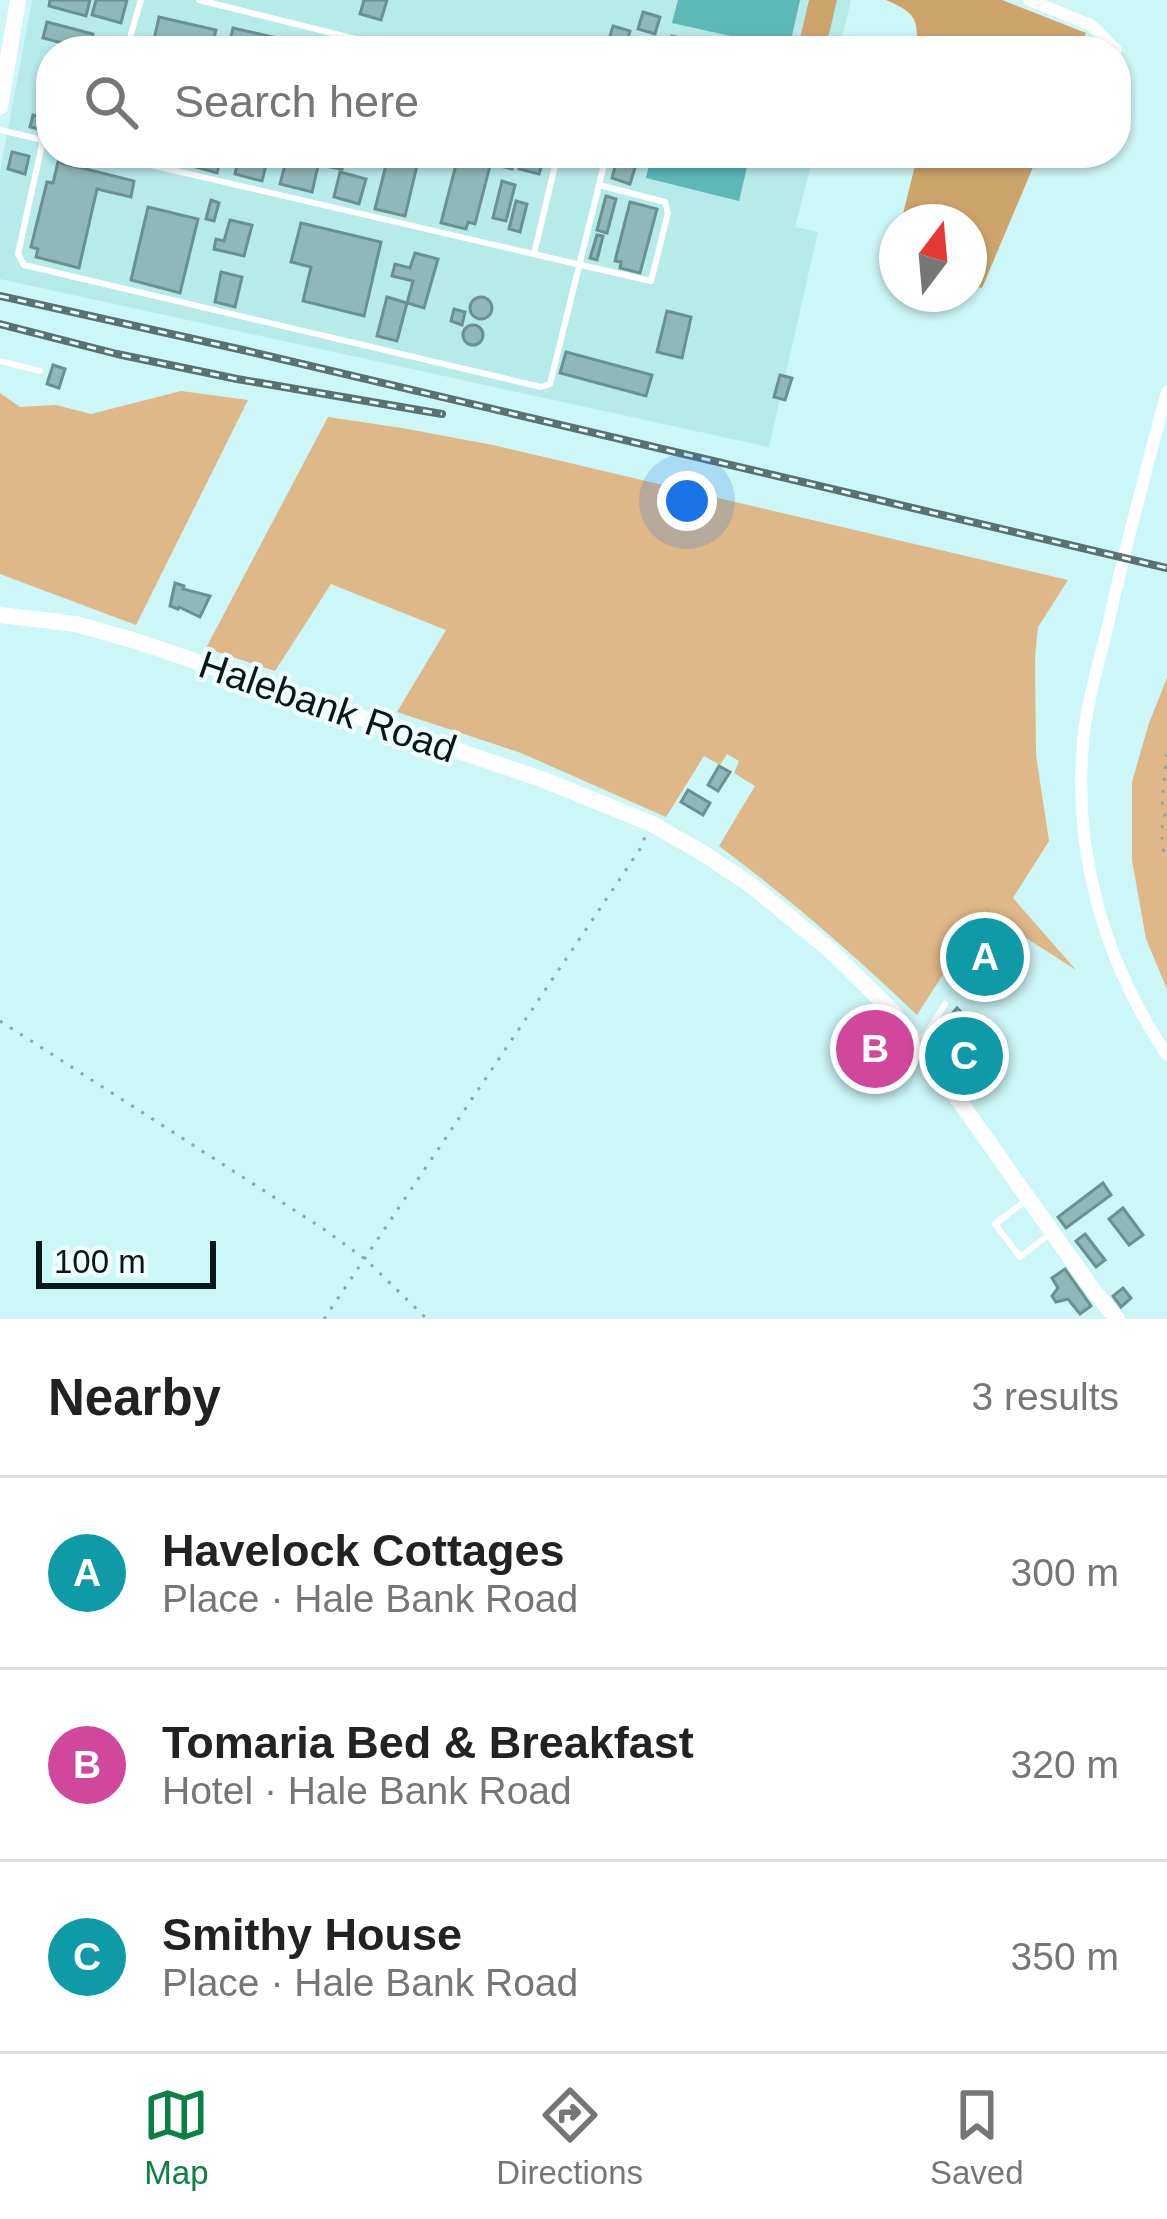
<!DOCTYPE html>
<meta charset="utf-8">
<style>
body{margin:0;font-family:Helvetica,sans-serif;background:#f6f6f6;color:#222}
.compass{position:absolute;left:879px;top:204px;width:108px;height:108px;border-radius:50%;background:#fff;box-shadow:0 3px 9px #0004;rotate:16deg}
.scale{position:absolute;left:36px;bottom:30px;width:180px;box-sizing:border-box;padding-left:12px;border:6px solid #081818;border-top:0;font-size:33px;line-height:42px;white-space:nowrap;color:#081818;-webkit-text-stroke:9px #edfefd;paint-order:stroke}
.you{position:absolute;left:687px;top:501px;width:42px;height:42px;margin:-30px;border:9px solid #fff;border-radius:50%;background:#1a73e8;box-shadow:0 0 0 18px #1a73e833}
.badge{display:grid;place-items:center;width:78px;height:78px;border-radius:50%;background:#0b8043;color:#fff;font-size:39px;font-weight:700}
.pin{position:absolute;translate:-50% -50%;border:6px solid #fff;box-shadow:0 3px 12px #0006}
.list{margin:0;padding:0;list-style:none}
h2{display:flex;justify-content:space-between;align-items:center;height:156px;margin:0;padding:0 48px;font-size:51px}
h2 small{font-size:39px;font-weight:400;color:#767676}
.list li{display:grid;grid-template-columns:78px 1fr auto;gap:36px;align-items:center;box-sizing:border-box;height:192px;padding:0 48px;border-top:3px solid #e0e0e0}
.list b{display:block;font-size:45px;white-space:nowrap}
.list p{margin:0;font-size:39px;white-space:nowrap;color:#767676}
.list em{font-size:39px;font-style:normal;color:#767676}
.icon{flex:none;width:66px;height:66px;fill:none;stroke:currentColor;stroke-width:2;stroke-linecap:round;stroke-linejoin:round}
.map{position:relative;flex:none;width:1167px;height:1319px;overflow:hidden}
.search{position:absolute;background:#fff;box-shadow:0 3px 9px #0004;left:36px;right:36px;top:36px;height:132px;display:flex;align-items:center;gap:30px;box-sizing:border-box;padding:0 42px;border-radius:48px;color:#767676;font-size:45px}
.sheet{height:732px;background:#fff}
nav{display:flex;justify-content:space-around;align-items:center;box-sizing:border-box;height:168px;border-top:3px solid #e0e0e0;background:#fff;font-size:33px;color:#767676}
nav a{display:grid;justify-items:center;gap:6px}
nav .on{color:#0b8043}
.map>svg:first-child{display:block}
.built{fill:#b7ebea}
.green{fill:#deb888}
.forest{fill:#cea46d}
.water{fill:#5db8b8}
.building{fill:#91b8b8;stroke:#6a9090;stroke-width:3}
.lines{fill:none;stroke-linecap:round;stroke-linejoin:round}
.path{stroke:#88a8a8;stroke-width:3;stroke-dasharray:3 9;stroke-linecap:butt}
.service{stroke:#fff;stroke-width:6}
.minor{stroke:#fff;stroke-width:12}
.tertiary{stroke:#fff;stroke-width:16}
.rail-casing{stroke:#587272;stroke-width:8}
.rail{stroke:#edfefd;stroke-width:3;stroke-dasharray:9;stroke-linecap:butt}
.labels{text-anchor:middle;stroke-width:9;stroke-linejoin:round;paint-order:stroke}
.street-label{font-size:39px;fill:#081818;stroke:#edfefd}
</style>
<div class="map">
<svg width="1167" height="1319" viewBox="0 0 1167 1319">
<rect width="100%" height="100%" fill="#cdf6f6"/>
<path class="built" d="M32 0H851L839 51H51V153H814L795 227 818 232 769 447 0 279V172Z"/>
<g class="green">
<path d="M181 391 248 400 136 625 0 574V393L20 407 56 405 91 414Z"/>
<path d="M328 417 402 428 493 445 1068 580 1038 627 1035 657 1036 755 1049 841 1013 898 1076 970 984 911 917 1015C854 955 789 898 719 846L755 786 734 773 739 761 727 754 720 765 704 756 666 817 521 753 397 712 446 630 331 584 275 671 206 648Z"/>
<path d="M1167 678V989L1146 939 1132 860V782L1149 723Z"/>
</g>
<g class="forest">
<path d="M809 0H837L825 51H797Z"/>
<path d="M886 0H1002L1086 33 1079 51H916C919 19 916 13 886 0Z"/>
<path d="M918 153H1039L982 288 969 285V222H901Z"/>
</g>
<g class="water">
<path d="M678 0H800L789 49 672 23Z"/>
<path d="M671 34 739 51H666Z"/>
<path d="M652 153H691L747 167 739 201 646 178Z"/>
</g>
<g class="building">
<path d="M50 0H90L86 16 49 6Z"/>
<path d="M96 0H127L121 23 92 15Z"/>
<path d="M364 0H387L381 20 360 14Z"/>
<path d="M643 12 660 17 655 34 638 29Z"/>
<path d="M159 17 216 30 210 51 154 40Z"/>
<path d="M47 22 93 34 88 51H64L66 44 43 38Z"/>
<path d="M613 26 630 31 625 47 608 43Z"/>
<path d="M233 28 312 46 311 51H228Z"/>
<path d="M51 97V132L30 127 33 115 46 118Z"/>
<path d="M12 152 29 156 25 174 8 169Z"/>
<path d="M195 153H222L217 173 192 166Z"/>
<path d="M240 153H269L262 181 235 174Z"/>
<path d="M288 153H321L312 192 280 184Z"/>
<path d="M333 153 346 154 342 169 330 167Z"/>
<path d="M376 153H420L405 216 375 209 386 165 374 162Z"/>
<path d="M459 153 493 154 475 224 468 222 466 229 441 223Z"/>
<path d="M503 154 515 158 512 169 500 166Z"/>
<path d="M618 156 637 161 630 184 612 178Z"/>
<path d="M522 158 542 164 539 174 519 169Z"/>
<path d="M58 162 134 181 131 197 97 189 79 268 36 257 38 249 31 247 47 182 53 183Z"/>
<path d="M340 172 366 179 359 204 334 197Z"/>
<path d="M502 181 515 185 506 221 493 218Z"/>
<path d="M606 196 616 199 607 233 597 230Z"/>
<path d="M211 200 219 203 214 221 206 219Z"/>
<path d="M516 201 527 204 520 232 509 229Z"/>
<path d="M630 202 657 209 640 273 620 268 621 262 615 261Z"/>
<path d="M148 207 198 219 180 293 131 280Z"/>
<path d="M230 220 252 225 244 256 214 249 216 239 224 241Z"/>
<path d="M301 223 381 242 364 316 303 301 311 267 291 262Z"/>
<path d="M597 235 603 236 597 260 590 258Z"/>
<path d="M415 253 438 259 424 308 407 303 413 281 392 276 395 264 410 268Z"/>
<path d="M221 272 242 277 235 307 215 302Z"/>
<path d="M387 297 407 303 397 341 377 336Z"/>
<circle cx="481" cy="308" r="11"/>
<path d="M454 309 465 312 462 325 451 321Z"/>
<path d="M667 311 691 317 682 358 657 352Z"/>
<circle cx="473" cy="335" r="10"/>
<path d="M566 352 652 375 646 396 560 373Z"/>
<path d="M53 365 65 369 59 388 47 384Z"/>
<path d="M780 375 792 378 785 400 774 397Z"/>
<path d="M175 583 184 586 183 589 210 596 200 617 179 607 178 609 170 606Z"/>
<path d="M719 766 730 772 718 791 708 785Z"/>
<path d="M688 790 710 803 703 815 681 802Z"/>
<path d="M973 940 1005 958 996 973 964 955Z"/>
<path d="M957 1008 980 1030 967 1044 959 1037 966 1030 950 1016Z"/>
<path d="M889 1024 900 1035 878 1057 892 1071 884 1079 859 1053Z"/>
<path d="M965 1046 974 1057 963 1066 954 1055Z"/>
<path d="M1103 1183 1111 1195 1066 1228 1058 1217Z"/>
<path d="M1123 1208 1143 1235 1129 1245 1109 1219Z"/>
<path d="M1085 1234 1105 1260 1096 1267 1076 1241Z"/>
<path d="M1065 1269 1091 1306 1080 1314 1068 1299 1056 1302 1052 1296 1058 1288 1052 1278Z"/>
<path d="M1123 1288 1131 1298 1121 1307 1113 1296Z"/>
</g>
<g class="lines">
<g class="path">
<path d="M1167 754 1162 801 1165 817 1161 831 1164 853 1167 857"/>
<path d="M0 1021 325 1230 365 1259 427 1319"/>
<path d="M324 1319 642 846 645 836"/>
</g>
<g class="service">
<path d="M199 0 360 40"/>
<path d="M126 51 141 0"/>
<path d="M632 51 634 44"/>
<path d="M0 130 51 142"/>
<path d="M43 140 18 254 24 265 541 387 550 384 599 185 665 202 668 213 651 281 581 265 99 153"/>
<path d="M599 185 607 153"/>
<path d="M534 254 558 153"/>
<path d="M0 361 40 371"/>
<path d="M919 1040 926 1034 945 1004"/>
<path d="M1025 1201 995 1224 1020 1257 1051 1233"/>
</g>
<g class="minor">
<path d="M1029 0 1091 25 1116 50"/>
<path d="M1167 392C1146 470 1125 547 1108 625 1100 660 1088 696 1084 733 1071 847 1103 960 1167 1055"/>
</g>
<g class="tertiary">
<path d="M0 107 18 0"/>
<path d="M0 615 76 624 136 641 544 780 650 823 703 853 751 885 831 951 892 1011 924 1051 1091 1287 1117 1319"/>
</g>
<defs>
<g id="rail">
<path d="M0 296 243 350 1167 568"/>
<path d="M0 324 117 354 237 379 442 414"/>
</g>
</defs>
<use href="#rail" class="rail-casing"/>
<use href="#rail" class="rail"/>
</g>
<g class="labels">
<g class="street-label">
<text transform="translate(328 706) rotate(19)" y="14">Halebank Road</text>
</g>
</g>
</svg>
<svg class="compass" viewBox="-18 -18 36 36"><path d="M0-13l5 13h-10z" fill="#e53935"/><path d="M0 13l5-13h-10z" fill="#767676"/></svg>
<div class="scale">100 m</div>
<div class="you"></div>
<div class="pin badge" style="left:985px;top:957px;background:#0f9aa8">A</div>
<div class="pin badge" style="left:875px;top:1049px;background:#d1479c">B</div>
<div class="pin badge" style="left:964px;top:1056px;background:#0f9aa8">C</div>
<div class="search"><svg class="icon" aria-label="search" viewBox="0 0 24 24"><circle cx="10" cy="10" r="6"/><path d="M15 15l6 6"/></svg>Search here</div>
</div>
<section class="sheet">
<h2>Nearby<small>3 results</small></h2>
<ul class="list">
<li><span class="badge" style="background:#0f9aa8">A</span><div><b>Havelock Cottages</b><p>Place · Hale Bank Road</p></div><em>300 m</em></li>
<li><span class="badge" style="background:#d1479c">B</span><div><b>Tomaria Bed &amp; Breakfast</b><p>Hotel · Hale Bank Road</p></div><em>320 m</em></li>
<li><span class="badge" style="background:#0f9aa8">C</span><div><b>Smithy House</b><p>Place · Hale Bank Road</p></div><em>350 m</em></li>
</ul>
</section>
<nav>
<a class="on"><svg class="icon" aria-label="map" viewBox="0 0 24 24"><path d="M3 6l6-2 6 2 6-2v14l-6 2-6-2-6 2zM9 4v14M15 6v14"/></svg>Map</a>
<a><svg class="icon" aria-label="directions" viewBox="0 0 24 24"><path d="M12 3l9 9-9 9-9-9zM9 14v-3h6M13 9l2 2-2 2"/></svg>Directions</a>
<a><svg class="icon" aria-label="saved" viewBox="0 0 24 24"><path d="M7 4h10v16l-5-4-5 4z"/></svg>Saved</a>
</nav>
